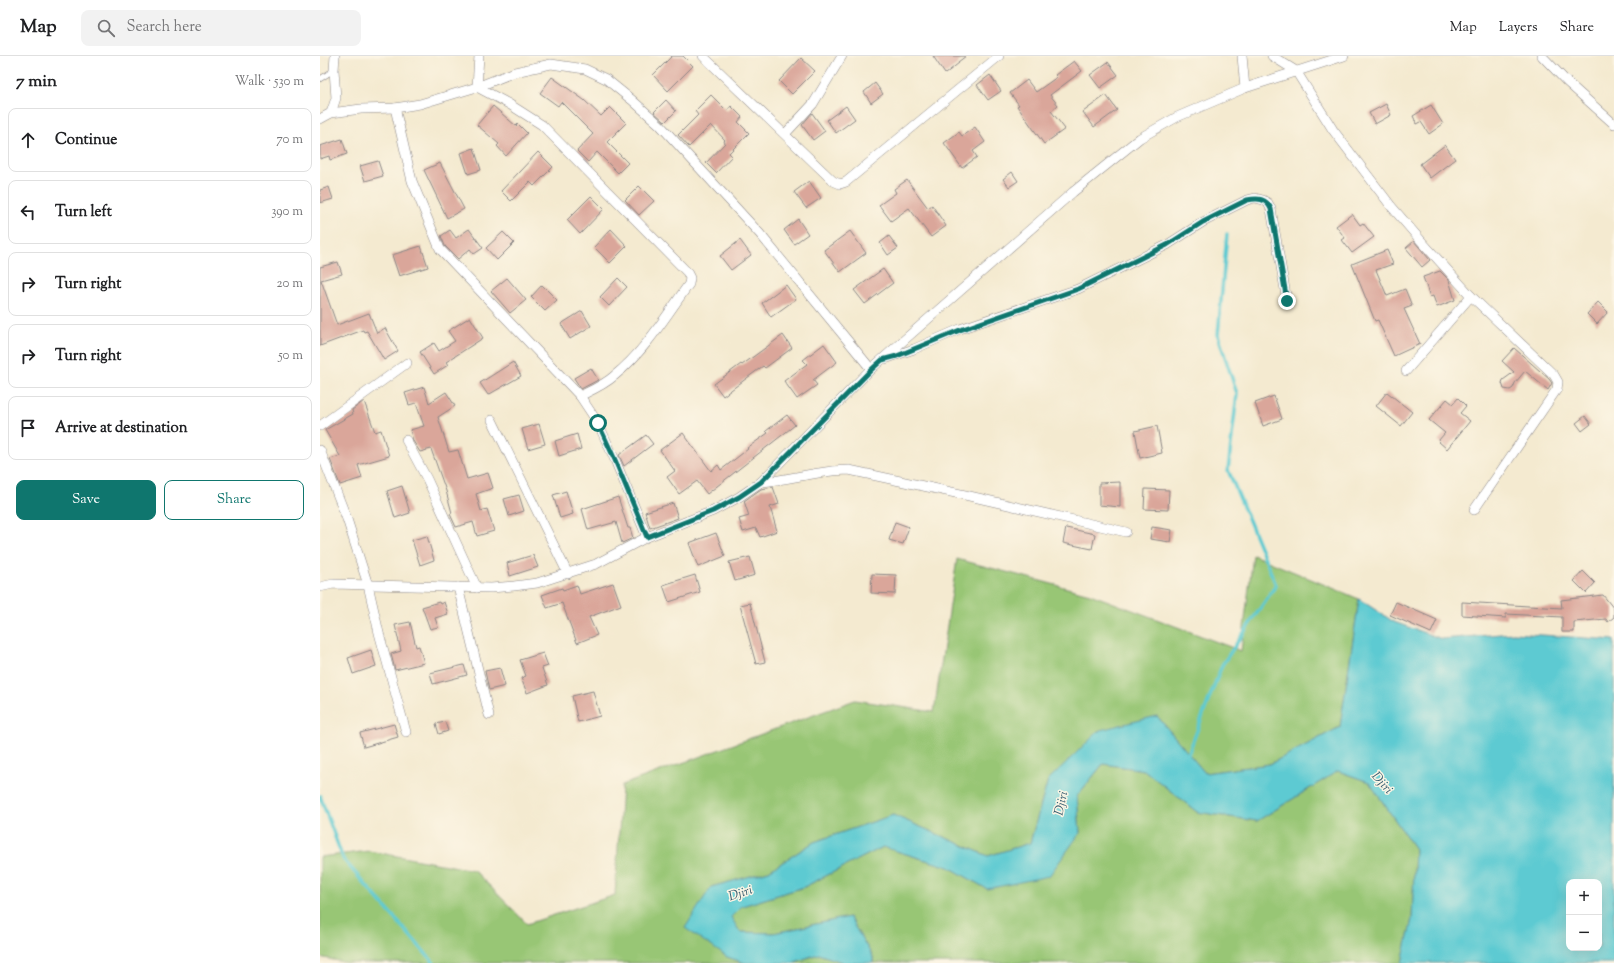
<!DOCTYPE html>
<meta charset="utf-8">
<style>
body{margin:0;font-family:"Sorts Mill Goudy",serif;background:#f2f2f2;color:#202124}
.controls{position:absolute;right:12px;bottom:12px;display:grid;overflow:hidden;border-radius:8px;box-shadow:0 4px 16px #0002}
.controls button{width:36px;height:36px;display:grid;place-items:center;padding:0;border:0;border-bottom:1px solid #e0e0e0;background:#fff;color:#202124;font:20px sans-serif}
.stop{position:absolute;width:12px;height:12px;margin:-9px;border:3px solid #0f766e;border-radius:50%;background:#fff}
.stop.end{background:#0f766e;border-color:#fff;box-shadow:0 1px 4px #0008}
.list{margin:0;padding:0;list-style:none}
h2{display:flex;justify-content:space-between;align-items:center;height:52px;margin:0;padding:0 16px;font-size:17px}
h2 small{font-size:13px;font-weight:400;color:#757577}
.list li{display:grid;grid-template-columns:26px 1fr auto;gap:12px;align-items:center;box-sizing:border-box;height:64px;margin:0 8px 8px;padding:0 8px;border:1px solid #e0e0e0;border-radius:8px}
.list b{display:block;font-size:15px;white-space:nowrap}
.list em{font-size:13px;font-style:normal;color:#757577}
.actions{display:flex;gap:8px;padding:12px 16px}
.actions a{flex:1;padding:9px 0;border:1px solid #0f766e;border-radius:8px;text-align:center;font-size:14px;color:#0f766e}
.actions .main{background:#0f766e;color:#fff}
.icon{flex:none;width:22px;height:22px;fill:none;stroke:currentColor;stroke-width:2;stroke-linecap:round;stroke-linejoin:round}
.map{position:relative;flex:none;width:1294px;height:907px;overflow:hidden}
header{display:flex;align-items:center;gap:24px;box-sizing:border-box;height:56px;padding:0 20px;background:#fff;border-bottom:1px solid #e0e0e0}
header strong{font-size:19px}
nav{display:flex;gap:22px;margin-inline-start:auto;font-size:14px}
.search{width:280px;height:36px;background:#f2f2f2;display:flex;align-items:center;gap:10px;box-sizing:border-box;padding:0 14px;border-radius:8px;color:#757577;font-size:15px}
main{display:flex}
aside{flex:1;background:#fff}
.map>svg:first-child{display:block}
.green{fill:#98c674;stroke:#5d7458}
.water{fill:#5dcad2;stroke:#407686;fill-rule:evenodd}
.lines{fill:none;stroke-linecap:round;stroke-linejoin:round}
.stream{stroke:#5dcad2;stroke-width:3.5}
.building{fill:#daa69a}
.service-casing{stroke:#8b8686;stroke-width:6}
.minor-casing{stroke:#8b8686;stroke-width:10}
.service{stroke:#fff;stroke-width:4.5}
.minor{stroke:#fff;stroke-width:9}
.route{stroke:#0f766e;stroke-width:5}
.labels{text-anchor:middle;stroke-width:3;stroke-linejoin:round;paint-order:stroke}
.water-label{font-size:13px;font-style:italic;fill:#375d70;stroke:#fcf5e5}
</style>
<header>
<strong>Map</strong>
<div class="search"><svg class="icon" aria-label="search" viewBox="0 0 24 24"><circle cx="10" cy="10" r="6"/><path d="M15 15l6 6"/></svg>Search here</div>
<nav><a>Map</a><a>Layers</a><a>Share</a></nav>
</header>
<main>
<aside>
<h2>7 min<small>Walk · 530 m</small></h2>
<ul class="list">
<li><svg class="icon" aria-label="ahead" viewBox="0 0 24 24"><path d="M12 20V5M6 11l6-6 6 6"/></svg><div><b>Continue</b></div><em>70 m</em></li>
<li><svg class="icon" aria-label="left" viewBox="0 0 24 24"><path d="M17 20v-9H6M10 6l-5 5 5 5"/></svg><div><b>Turn left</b></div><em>390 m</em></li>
<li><svg class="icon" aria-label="right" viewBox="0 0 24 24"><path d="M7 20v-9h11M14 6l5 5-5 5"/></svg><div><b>Turn right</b></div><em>20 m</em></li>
<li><svg class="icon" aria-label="right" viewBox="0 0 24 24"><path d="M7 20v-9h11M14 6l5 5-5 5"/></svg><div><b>Turn right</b></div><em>50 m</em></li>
<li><svg class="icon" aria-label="arrive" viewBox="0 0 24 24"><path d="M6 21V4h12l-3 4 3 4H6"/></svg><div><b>Arrive at destination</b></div></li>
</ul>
<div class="actions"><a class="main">Save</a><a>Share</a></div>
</aside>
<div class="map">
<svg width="1294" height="907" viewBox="0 0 1294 907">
<rect width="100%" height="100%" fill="#fcf5e5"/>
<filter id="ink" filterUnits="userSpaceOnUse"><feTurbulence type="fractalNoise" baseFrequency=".025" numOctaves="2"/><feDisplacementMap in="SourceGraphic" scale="8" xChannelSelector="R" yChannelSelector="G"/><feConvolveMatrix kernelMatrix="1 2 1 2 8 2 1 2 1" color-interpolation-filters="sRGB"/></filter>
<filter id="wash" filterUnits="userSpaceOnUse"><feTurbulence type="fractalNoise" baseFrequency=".012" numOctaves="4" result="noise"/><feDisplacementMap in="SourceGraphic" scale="16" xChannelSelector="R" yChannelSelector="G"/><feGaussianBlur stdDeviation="0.9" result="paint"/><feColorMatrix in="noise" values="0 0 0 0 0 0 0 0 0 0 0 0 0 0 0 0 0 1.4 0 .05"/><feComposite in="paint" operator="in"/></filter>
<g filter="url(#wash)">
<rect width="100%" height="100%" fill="#f4ead0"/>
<g class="green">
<path d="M933 499 1039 543 1020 671 950 708 885 717 837 660 728 724 710 787 668 800 573 759 494 786 449 815 391 831 407 901 425 907H27L0 901V801L49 795 154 814 207 868 295 839 302 729 535 644 614 656 637 503 770 538 921 595Z"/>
<path d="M783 708 824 714 877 756 937 765 1018 715 1049 726 1095 793 1092 863 1082 907H553V901L529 861 454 877 420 876 410 861 422 850 484 831 563 791 629 811 667 833 760 777 757 740Z"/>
<path d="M498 898 525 907H472Z"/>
</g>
<path class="water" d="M1039 543 1074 566 1122 583 1193 577 1294 584V907H1082L1092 863 1095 793 1049 726 1018 715 937 765 877 756 824 714 783 708 757 740 760 777 729 820 667 833 629 811 563 791 484 831 422 850 411 861 420 876 454 877 529 861 553 901V907H525L498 898 472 907H425L407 901 365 872 391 831 449 815 494 786 573 759 668 800 710 787 728 724 780 674 837 660 885 717 950 708 1020 671ZM1249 826H1279V892H1249Z"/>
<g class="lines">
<g class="stream">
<path d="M867 701 902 609 956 529 908 414 917 338 898 279 907 178"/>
<path d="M0 740 23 803 114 907"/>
</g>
</g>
<g id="blocks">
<g class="building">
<path d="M352 0H363L373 10 348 35 333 19Z"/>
<path d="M613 0H646L638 6 639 7 625 18Z"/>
<path d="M481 2 495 15 472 38 459 25Z"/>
<path d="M754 5 762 15 730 39 738 49 731 55 745 73 724 88 697 50 699 49 690 37 707 24 716 36 737 21 735 19Z"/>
<path d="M788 6 798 19 780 32 770 19Z"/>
<path d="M670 19 681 35 668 44 657 29Z"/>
<path d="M232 21 264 44 281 60 290 51 306 67 287 86 308 107 298 117 277 96 268 106 257 95 273 78 241 46 238 50 220 37Z"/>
<path d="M555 27 563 38 551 47 544 36Z"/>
<path d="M391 39 407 55 411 50 422 61 418 66 429 77 409 97 412 100 396 117 386 107 405 87 404 85 405 84 391 69 369 91 358 79 378 59 375 55Z"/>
<path d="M786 39 797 54 774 71 763 56Z"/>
<path d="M346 44 356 55 345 66 334 56Z"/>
<path d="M1066 48 1071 59 1055 68 1049 57Z"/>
<path d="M1111 49 1123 68 1109 78 1101 66 1097 68 1093 60Z"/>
<path d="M173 50 196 70 198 68 207 77 186 100 177 90 179 88 157 69Z"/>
<path d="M526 50 535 63 516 77 507 64Z"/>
<path d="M492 57 505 75 493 84 482 69Z"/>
<path d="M655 71 665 86 653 95 657 101 642 112 624 87 639 76 642 80Z"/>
<path d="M22 83 27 98 10 104 9 100 0 103V90Z"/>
<path d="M1125 89 1135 103 1110 122 1100 108Z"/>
<path d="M154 92 161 114 148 118 141 97Z"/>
<path d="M218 96 233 111 214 130 210 126 191 145 181 135Z"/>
<path d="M58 105 63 120 45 125 40 110Z"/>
<path d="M120 107 144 153 127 162 104 114Z"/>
<path d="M692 116 698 125 689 131 683 123Z"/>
<path d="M587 124 608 152 612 149 626 170 611 181 589 152 571 165 559 149 576 137 574 133Z"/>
<path d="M489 125 501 142 486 152 474 136Z"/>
<path d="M319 130 334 145 319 159 305 144Z"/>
<path d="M9 131 13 143 0 147V134Z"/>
<path d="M271 140 284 153 260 178 247 164Z"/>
<path d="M1032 158 1040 169 1043 167 1054 181 1032 197 1022 184 1025 182 1016 170Z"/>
<path d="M478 163 488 178 474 188 464 174Z"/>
<path d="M149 173 163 192 154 198 150 193 138 203 125 190 121 180 130 174 136 182Z"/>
<path d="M291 173 307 190 290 207 274 191Z"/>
<path d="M530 175 546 197 520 216 504 194Z"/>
<path d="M183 176 194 187 177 204 166 192Z"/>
<path d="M569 180 578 192 568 199 560 187Z"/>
<path d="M420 184 431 199 411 214 400 200Z"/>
<path d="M1094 185 1110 204 1102 211 1086 192Z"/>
<path d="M101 190 108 211 79 220 72 199Z"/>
<path d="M1067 194 1073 208 1056 214 1067 240 1085 233 1092 250 1084 253 1100 288 1074 300 1058 264 1055 265 1032 208Z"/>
<path d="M18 206 22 218 1 224 17 269 49 257 57 277 65 272 78 295 64 304 47 275 44 276 43 274 0 290V211Z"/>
<path d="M563 213 573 227 545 248 534 234Z"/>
<path d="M1120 215 1129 224 1135 244 1117 251 1113 240 1110 241 1103 221Z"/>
<path d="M187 222 206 244 190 257 171 235Z"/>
<path d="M298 222 307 231 289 250 280 241Z"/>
<path d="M222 229 237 244 225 255 211 241Z"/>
<path d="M466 229 476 243 451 261 442 247Z"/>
<path d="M1278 246 1288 256 1277 268 1267 258Z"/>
<path d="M262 255 271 270 250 283 241 268Z"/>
<path d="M150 261 163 282 126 306 128 309 114 318 100 296 114 287 119 295 135 285 128 275Z"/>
<path d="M463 279 472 292 445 312 443 310 403 340 394 328 421 308 422 309Z"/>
<path d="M504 288 517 306 493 324 497 329 477 343 464 325 487 308 483 304Z"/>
<path d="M1194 292 1229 323 1232 327 1228 334 1205 315 1195 327 1193 332 1190 334 1184 333 1182 327 1183 324 1194 316 1182 305Z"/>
<path d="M193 306 201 320 168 339 160 327Z"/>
<path d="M271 312 278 324 261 333 254 322Z"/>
<path d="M104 331 109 347 126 336 135 350 118 361 129 396 138 394 147 423 168 417 173 432 156 438 161 455 167 453 174 475 157 480 153 466 136 471 130 458 132 457 126 435 111 393 100 396 93 385 90 374 104 370 96 347 89 349 85 337Z"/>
<path d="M1067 336 1092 356 1081 370 1056 350Z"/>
<path d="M954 340 962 363 943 370 935 347Z"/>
<path d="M1138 342 1146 350 1140 357 1150 365 1127 393 1118 385 1125 377 1109 364 1127 343 1133 348Z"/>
<path d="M44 345 55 376 61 374 69 400 38 409 42 422 20 429 10 403 20 400 5 374 33 358 32 354Z"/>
<path d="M467 359 475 369 387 438 377 425 359 438 347 421 355 415 340 394 363 377 391 415 398 409 401 414 428 393 427 392 448 377 446 375Z"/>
<path d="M1265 360 1271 368 1262 375 1256 367Z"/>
<path d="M219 368 225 388 208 393 202 373Z"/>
<path d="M837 370 842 397 820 402 815 375Z"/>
<path d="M257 378 261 393 239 400 235 385Z"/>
<path d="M326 379 333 388 304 410 299 399Z"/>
<path d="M800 426V451L779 449V427Z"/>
<path d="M82 430 90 457 75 462 67 435Z"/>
<path d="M453 431 459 448 450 451 457 475 440 481 436 472 423 476 419 463 429 460 424 445 441 433Z"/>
<path d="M825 433 849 434 848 454 824 453Z"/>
<path d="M246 435 253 458 240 462 233 439Z"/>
<path d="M199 439 204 455 189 460 184 443Z"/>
<path d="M298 441 308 472H310L313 482 302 487 296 466 268 474 262 453Z"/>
<path d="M353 447 358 462 330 472 325 456Z"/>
<path d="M575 466 589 471 583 488 569 484Z"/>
<path d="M832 471 852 474 850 486 830 483Z"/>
<path d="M746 472 775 478 772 493 743 487Z"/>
<path d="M396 477 405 500 378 511 369 487Z"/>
<path d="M107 480 114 504 100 509 92 484Z"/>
<path d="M213 499 218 511 190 520 187 507Z"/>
<path d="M430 501 435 519 415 525 409 506Z"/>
<path d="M1263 515 1275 527 1266 537 1254 525Z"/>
<path d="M552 518 576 519 575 538 551 537Z"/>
<path d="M375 519 380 536 349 546 343 529Z"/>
<path d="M293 527 301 549 269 561 277 579 257 587 242 547 227 552 222 539 242 532 243 534 257 529 260 538Z"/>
<path d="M1283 539 1294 553V561L1288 566 1286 563 1254 566V576H1242V561L1186 558V562L1142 559V546L1242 552 1241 544Z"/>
<path d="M119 546 120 548 124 546 128 558 115 562 118 571 110 573 102 551Z"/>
<path d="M1076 546 1117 564 1111 577 1070 559Z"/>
<path d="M430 547 445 606 436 608 420 549Z"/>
<path d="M90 566 96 591 99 590 104 607 75 614 71 598 81 595 75 569Z"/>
<path d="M51 594 56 610 33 618 28 602Z"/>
<path d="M223 597 228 610 222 612 228 629 207 637 201 622 206 620 200 604Z"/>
<path d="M144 609 147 619 113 628 110 617Z"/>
<path d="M180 612 185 630 169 634 165 615Z"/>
<path d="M273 635 280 660 258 666 252 640Z"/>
<path d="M125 666 128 675 119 678 116 668Z"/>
<path d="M74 668 78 681 44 691 40 677Z"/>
</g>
</g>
</g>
<g filter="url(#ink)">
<use href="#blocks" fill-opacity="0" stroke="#8b8686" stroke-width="1"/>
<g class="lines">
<defs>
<path id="service" d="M0 23 14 14"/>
<g id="minor">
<path d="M159 0 157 31 189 48 222 69 367 216 370 222 369 228C346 260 325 295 294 320 284 329 272 334 260 340"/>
<path d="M383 0 513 125 520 128 526 126 679 0"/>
<path d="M922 0 925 32"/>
<path d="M952 0 976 15 1013 74 1071 150 1103 187 1151 240 1234 319 1238 326 1237 333 1154 454"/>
<path d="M1222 0 1247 26 1294 68"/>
<path d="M75 52 92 125 120 193 260 340 278 367 295 404 327 481"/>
<path d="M11 57 16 42 14 14 15 0"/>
<path d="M0 63 11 57 41 53 75 52 100 48 157 31 195 16 231 8 265 13 286 23 312 44 340 69 440 178 551 313"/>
<path d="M465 78 493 48 522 0"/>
<path d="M565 303 594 293 640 273 758 233 847 189 883 166 927 144 935 142 943 144 948 147 951 153 967 245"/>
<path d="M1086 315 1151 240"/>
<path d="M172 364 248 518"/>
<path d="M0 370 87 307"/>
<path d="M86 384 107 423 157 532"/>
<path d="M0 394 27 463 48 529 59 577 86 676"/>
<path d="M441 426C471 424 499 414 529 414L645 439 806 476"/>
<path d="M0 531 13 528 171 532 194 530 217 527 276 508 327 481 393 455 419 441 441 426 551 313 753 136 820 82 857 61 925 32 1024 0"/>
<path d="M138 531 169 659"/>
</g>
</defs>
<use href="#service" class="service-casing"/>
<use href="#minor" class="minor-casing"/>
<use href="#service" class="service"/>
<use href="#minor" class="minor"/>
</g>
</g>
<g class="lines" filter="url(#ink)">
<path class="route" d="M278 367 295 404 327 481 393 455 419 441 441 426 551 314 562 304 577 300 640 274 758 233 847 189 883 166 927 144C938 142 946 142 951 153L967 245"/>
</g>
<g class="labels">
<g class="water-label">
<text transform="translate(1063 726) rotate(48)" y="5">Djiri</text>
<text transform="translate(740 747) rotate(-77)" y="5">Djiri</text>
<text transform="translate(420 836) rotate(-18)" y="5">Djiri</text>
</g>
</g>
</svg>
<div class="controls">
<button>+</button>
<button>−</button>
</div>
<div class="stop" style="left:278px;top:367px"></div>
<div class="stop end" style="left:967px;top:245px"></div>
</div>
</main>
